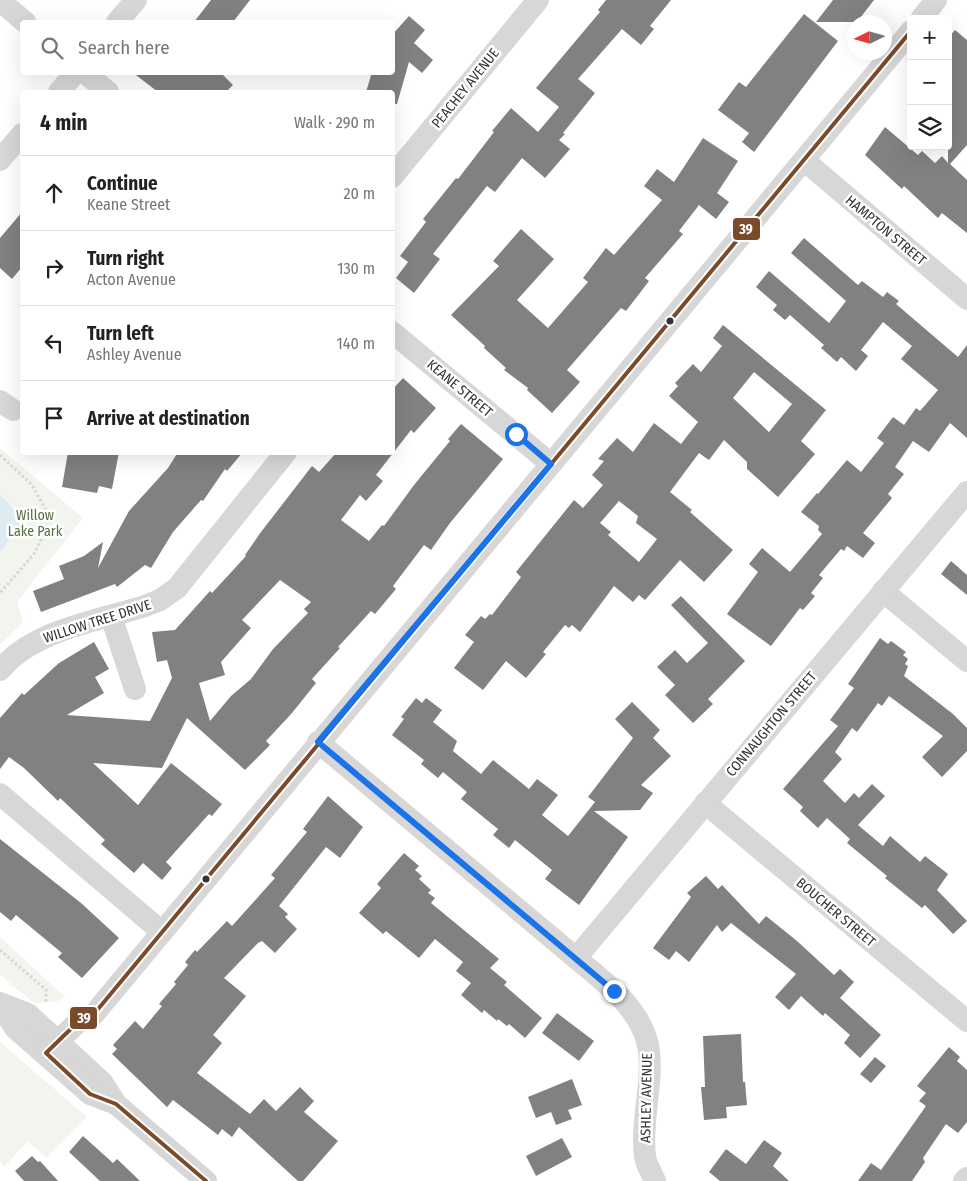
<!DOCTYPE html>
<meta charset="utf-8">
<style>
body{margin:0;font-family:"Fira Sans Condensed",sans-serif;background:#f2f2f2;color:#222}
.controls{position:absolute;right:15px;top:15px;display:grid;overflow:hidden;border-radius:5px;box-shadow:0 5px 20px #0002}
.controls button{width:45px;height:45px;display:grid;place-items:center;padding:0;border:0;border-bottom:1px solid #e0e0e0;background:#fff;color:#222;font:25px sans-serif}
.compass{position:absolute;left:847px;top:15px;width:45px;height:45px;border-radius:50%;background:#fff;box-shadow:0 5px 20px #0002;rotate:265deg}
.stop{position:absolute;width:15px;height:15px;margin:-11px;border:4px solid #1a73e8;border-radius:50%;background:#fff}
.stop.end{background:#1a73e8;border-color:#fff;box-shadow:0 1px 5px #0008}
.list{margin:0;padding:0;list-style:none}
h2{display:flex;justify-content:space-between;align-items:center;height:65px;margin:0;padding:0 20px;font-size:21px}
h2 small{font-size:16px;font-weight:400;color:#767676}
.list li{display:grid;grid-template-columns:32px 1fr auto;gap:15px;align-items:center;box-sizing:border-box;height:75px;padding:0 20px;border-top:1px solid #e0e0e0}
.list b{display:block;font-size:19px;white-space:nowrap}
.list p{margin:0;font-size:16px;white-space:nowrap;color:#767676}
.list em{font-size:16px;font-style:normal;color:#767676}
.icon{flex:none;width:28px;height:28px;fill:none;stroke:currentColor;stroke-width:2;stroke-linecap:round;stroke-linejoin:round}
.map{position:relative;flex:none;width:967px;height:1181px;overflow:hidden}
.search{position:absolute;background:#fff;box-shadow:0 5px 20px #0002;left:20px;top:20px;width:375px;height:55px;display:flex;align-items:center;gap:12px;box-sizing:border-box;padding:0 18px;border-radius:5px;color:#767676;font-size:19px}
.panel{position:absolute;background:#fff;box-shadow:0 5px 20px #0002;left:20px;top:90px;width:375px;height:365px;border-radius:5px}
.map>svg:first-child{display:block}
.green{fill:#f1f5ed}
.water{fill:#ddebf3}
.building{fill:#818181;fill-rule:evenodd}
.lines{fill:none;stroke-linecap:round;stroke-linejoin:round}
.path{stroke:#d6d6d6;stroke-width:3;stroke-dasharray:2.5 2.5;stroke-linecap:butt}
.minor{stroke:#d7d7d7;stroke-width:22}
.bus-1-casing{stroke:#fff;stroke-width:8}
.bus-1{stroke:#7a4b2a;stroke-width:4}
.route{stroke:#1a73e8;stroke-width:6}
.bus-dot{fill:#333;stroke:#fff;stroke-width:2}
.labels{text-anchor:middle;stroke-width:5;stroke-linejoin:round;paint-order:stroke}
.street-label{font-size:14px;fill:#333;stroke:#fff}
.park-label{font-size:14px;fill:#56703f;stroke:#fff}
.line-badge{stroke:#fff;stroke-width:2}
.badge-label{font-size:14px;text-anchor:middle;font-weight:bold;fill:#fff}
</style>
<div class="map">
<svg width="967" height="1181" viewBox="0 0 967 1181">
<rect width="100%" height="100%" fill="#fff"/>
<g class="green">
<path d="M0 448 83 518 17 602 23 622 0 645Z"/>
<path d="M0 937 65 997 58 1001 34 1003 0 975Z"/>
<path d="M0 1042 87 1117 47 1157 27 1142 4 1167 0 1160Z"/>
</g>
<path class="water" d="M0 494 23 521 0 552Z"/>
<g class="building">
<path d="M211 0H250L233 22H194Z"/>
<path d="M606 0H671L650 26 654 29 641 45 622 29 578 79 595 93 563 133 565 134 559 140 570 149 545 178 522 158 495 192 487 186 433 254 440 259 414 293 396 278 408 262 400 256 426 222 423 219 456 178 458 179 494 132 492 131 511 108 538 132 559 107 536 88 600 12 598 10Z"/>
<path d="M833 0H874L857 22H816Z"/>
<path d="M804 14 838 41 754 152 742 142 749 133 718 110 739 82 746 87Z"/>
<path d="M409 16 425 30 414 43 433 60 422 73 409 62 397 104H392V92H366L372 72H392V35Z"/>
<path d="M955 30 967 40V145L950 164 967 180V233L942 213 938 218 904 186 902 189 865 155 885 127 918 155 922 151 935 163 942 156 948 163V38Z"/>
<path d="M132 72H220L233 85 226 92H158Z"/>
<path d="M703 138 738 161 717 193 729 202 716 219 699 205 679 231 683 234 645 278 649 281 626 311 621 308 567 370 580 382 552 413 527 390 528 388 504 370 506 368 484 348 485 346 451 315 499 266 493 261 521 229 554 259 517 300 548 328 588 282 583 278 606 248 614 255 662 200 644 186 657 169 674 182Z"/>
<path d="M22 212V267L12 279 0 268V238Z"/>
<path d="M804 238 858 285 862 281 883 297 887 292 899 301 896 304 958 357 967 345V438L950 423 929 452 913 441 895 467 904 474 888 494 892 498 863 533 875 543 863 558 847 546 844 551 841 549 819 575 823 578 811 593 815 596 803 610 800 608 771 646 727 614 758 572 749 564 762 548 790 572 822 534 818 530 819 526 801 512 817 493 818 494 847 460 861 472 884 443 877 438 893 417 904 425 916 408 920 411 938 390 901 359 912 346 883 322 861 350 868 356 856 371 841 357 837 362 821 348 824 345 790 315 785 320 773 310 777 305 756 287 769 271 829 323 846 301 791 253Z"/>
<path d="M723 325 826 410 801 441 815 454 778 497 747 469V462L724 440 709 460 699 453 670 492 692 510 690 512 733 550 704 582 680 560 645 600 639 595 633 602 614 586 580 632 572 625 569 628 565 625 543 652 546 654 526 678 506 661 483 690 454 668 474 642 465 635 481 616 485 619 490 614 492 615 521 577 516 572 574 500 583 508 603 485 592 475 604 461 598 459 617 438 633 452 654 423 681 444 698 422 669 396 678 386 675 383 693 364 701 372 722 346 713 338ZM754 372 792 404 769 432 733 398ZM619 501 638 516 636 523 657 539 639 562 608 535 611 532 600 523Z"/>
<path d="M403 378 436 408 414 433 411 430 376 475 383 481 366 501 360 495 341 520 369 541 382 525 384 526 414 485 450 441 448 439 461 424 503 459 450 523 431 550 424 545 393 586 396 589 375 614 371 611 338 647 340 648 312 679 316 683 292 713 266 741 270 745 245 770 187 718 162 768 93 763 138 805 171 763 222 804 212 816 209 814 166 862 172 868 162 880 143 863 134 873 101 844 105 840 60 798 58 801 24 768 9 757 0 769V718L22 693 24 695 59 663 94 642 109 669 95 677 104 693 67 715 150 721 172 678 167 660 157 662 152 632 175 630 210 591 212 593 246 556 245 555 261 532 312 466 319 472 337 452H392V390ZM280 580 311 602 304 609 308 613 273 649 251 679 231 696 210 721 199 683 225 675 221 662 251 628 242 620Z"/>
<path d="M68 452H119L112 489 99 486 97 493 62 487Z"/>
<path d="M178 452H243L227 471 225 469 203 501 201 500 173 532 151 568 145 565 117 587 115 584 41 612 33 591 64 579 59 566 84 556 103 542 98 568 129 511 168 468Z"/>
<path d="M951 561 967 575V595L941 574Z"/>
<path d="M681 596 745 661 708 699 713 704 693 723 665 695 675 685 657 667 675 650 687 663 708 643 671 605Z"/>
<path d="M880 638 888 644 891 641 906 652 903 655 908 659 905 664 908 666 904 676 953 714 967 728V751L942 777 922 757 943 736 889 696 882 706 878 703 857 732 852 728 835 752 842 759 823 781 845 803 854 793 859 798 872 784 885 796 858 825 883 846 890 836 920 862 925 856 948 874 937 890 967 921 953 934 925 905 922 908 885 878 887 876 847 843 850 839 827 818 818 828 800 811 803 807 783 789 838 726 830 720 854 688 848 684Z"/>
<path d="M416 698 422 703 426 698 442 710 433 722 457 741 453 751 481 774 493 760 529 789 537 779 558 795 542 815 568 836 595 802 588 797 633 738 615 719 632 702 660 730 653 738 671 756 641 785 653 793 640 810 594 811 628 837 579 905 545 879 552 870 515 840 509 848 493 835 498 829 461 799 467 792 443 772 438 778 421 764 424 760 392 735 404 719 401 717Z"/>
<path d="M328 796 363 827 340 858 326 847 279 906 288 914 285 917 297 929 275 953 262 941 258 943 224 978 246 996 213 1035 222 1043 197 1073 250 1114 264 1099 276 1111 300 1087 314 1101 304 1112 338 1141 303 1181H298L239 1127 232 1137 222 1129 218 1135 173 1100 167 1107 112 1054 117 1049 113 1045 135 1021 143 1029 162 1006 159 1004 176 984 174 982 188 965 185 962 195 950 197 952 227 921 232 926 275 878 271 875 307 832 303 829Z"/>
<path d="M0 839 81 903 119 938 82 978 58 957 62 953 16 915 11 921 0 912Z"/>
<path d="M404 853 419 866 415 870 422 876 419 879 431 890 428 893 435 898 431 903 499 959 490 968 507 982 504 985 542 1018 525 1038 509 1024 507 1026 498 1019 497 1021 484 1010 482 1013 461 995 471 983 456 971 463 962 435 939 419 958 386 931 383 934 359 913 381 888 377 884Z"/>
<path d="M706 876 718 889 722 885 759 924 766 916 797 941 834 975 840 969 854 982 840 998 881 1035 860 1058 844 1043 850 1035 825 1013 823 1016 801 996 789 1010 775 997 796 974 731 923 722 932 717 925 689 962 676 951 669 960 653 948 691 897 687 893Z"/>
<path d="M557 1013 594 1041 579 1061 542 1033Z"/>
<path d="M741 1034 743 1082H745L747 1105 726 1107 727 1118 704 1120 701 1087H705L703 1036Z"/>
<path d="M949 1047 960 1057 957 1061 967 1070V1122L958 1133 946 1124 923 1158 925 1162 912 1181H858L871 1163 881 1170 926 1106 919 1101 926 1093 917 1086Z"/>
<path d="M875 1057 886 1066 871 1083 860 1074Z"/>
<path d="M572 1079 582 1105 568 1110 572 1119 556 1125 551 1112 536 1118 528 1097Z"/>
<path d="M83 1136 113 1163 117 1159 140 1181H100L69 1152Z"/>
<path d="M562 1138 572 1157 536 1176 526 1156Z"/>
<path d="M764 1140 782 1153 773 1166 789 1181H720L709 1172 726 1149 746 1164Z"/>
<path d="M32 1156 38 1162 40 1161 58 1181H24L15 1171Z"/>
</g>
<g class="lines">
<g class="path">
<path d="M0 455 32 485 51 519 34 554 0 593"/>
<path d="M0 950 46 990V1003"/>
</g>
<g class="minor">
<path d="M0 1 25 22"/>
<path d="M921 19 936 0"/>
<path d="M117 22 136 0"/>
<path d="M84 72 108 92"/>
<path d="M59 92 76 72"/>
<path d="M0 160 22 134"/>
<path d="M805 161 967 299"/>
<path d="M392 177 538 0"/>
<path d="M392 332 551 464"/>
<path d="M0 401 13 410"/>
<path d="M883 591 967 661"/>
<path d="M111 616 135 689"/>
<path d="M0 670C33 630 97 621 145 606L160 600 177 588 286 452"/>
<path d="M318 742 576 958C603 981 637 1005 647 1041 656 1075 640 1120 645 1156 646 1165 652 1173 655 1181"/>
<path d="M0 794 162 932"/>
<path d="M705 803 967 1021"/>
<path d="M576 958 967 492"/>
<path d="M0 1003 28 1014 102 1082 116 1104 206 1181"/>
<path d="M0 1004 15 1028 90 1094 116 1104"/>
<path d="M46 1053 80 1020 94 1014 911 31"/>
<path d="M964 1181 967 1178"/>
</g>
<defs>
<path id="bus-1" d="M206 1181 116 1104 90 1094 46 1053 80 1020 94 1014 911 31"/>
</defs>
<use href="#bus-1" class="bus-1-casing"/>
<use href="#bus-1" class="bus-1"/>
</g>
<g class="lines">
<path class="route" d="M516 434 551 464 318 742 614 991"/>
</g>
<g class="bus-dot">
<circle cx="670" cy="321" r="4.5"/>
<circle cx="206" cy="879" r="4.5"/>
</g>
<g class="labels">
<g class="street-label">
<text transform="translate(465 88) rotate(-51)" y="5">PEACHEY AVENUE</text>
<text transform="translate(886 230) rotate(40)" y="5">HAMPTON STREET</text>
<text transform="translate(460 388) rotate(40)" y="5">KEANE STREET</text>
<text transform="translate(97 621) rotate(-18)" y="5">WILLOW TREE DRIVE</text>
<text transform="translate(771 724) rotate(-50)" y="5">CONNAUGHTON STREET</text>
<text transform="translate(836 912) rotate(40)" y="5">BOUCHER STREET</text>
<text transform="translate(646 1098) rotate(-89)" y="5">ASHLEY AVENUE</text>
</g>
<g class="park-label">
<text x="35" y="520">Willow<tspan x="35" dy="16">Lake Park</tspan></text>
</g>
</g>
<g class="line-badge">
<rect x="732" y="217" width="29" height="24" rx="5" fill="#7a4b2a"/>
<rect x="69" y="1006" width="29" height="24" rx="5" fill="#7a4b2a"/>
</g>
<g class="badge-label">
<text x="746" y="234">39</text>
<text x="84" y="1023">39</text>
</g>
</svg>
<div class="controls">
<button>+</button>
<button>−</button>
<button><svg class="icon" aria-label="layers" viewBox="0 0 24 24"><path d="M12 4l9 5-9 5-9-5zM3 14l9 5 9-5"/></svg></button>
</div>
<svg class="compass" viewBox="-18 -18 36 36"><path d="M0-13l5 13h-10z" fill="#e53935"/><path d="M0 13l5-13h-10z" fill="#767676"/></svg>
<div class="stop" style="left:516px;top:434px"></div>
<div class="stop end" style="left:614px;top:991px"></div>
<div class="search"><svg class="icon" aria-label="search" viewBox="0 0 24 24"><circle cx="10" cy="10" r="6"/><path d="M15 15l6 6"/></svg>Search here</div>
<section class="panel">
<h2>4 min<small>Walk · 290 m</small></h2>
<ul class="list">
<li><svg class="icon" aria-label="ahead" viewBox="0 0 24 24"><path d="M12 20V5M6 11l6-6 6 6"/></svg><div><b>Continue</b><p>Keane Street</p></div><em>20 m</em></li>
<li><svg class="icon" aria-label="right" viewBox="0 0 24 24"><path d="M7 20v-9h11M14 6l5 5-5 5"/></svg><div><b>Turn right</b><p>Acton Avenue</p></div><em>130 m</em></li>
<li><svg class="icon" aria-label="left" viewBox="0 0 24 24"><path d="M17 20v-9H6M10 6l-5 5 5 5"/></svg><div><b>Turn left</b><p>Ashley Avenue</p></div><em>140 m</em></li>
<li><svg class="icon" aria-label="arrive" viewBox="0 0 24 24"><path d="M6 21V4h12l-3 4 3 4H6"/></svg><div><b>Arrive at destination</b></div></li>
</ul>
</section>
</div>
